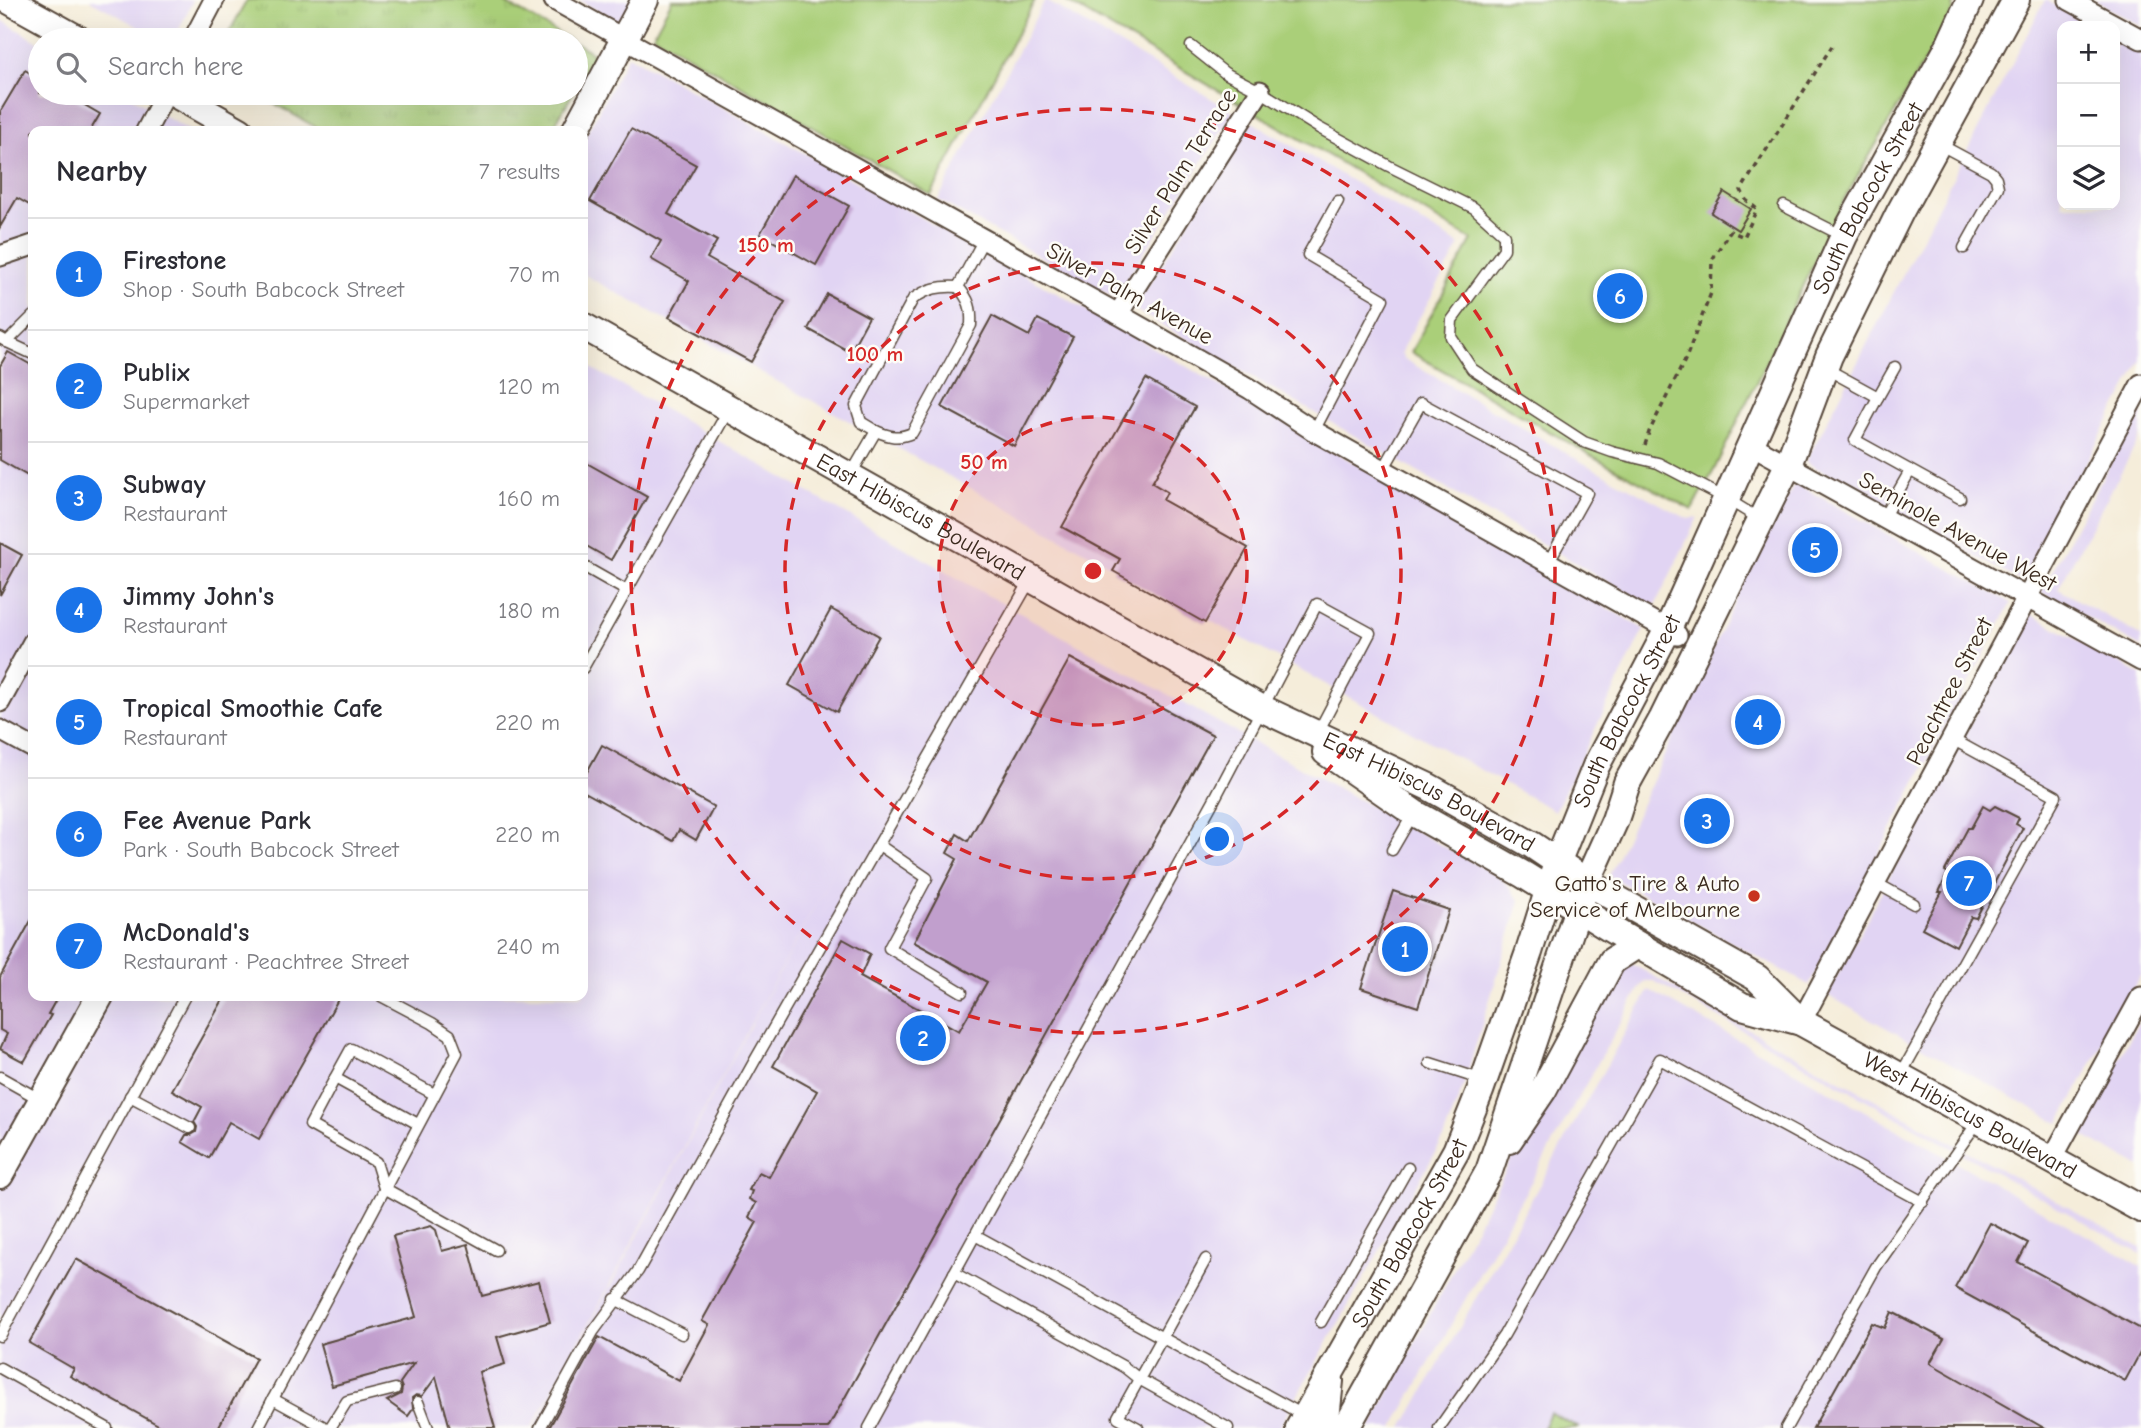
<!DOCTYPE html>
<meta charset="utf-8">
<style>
body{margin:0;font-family:"Comic Neue",sans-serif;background:#f2f2f3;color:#2b2b33}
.controls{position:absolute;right:21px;top:21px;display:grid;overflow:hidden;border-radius:14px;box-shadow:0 7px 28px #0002}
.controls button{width:63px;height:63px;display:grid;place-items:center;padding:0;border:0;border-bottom:2px solid #e1e1e2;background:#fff;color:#2b2b33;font:35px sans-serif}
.you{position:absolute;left:1218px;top:840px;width:24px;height:24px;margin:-18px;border:5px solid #fff;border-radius:50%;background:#1a73e8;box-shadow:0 0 0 10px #1a73e833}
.badge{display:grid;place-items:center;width:46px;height:46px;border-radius:50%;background:#1a73e8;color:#fff;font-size:23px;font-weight:700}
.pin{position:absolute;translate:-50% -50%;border:4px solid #fff;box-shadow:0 2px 7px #0006}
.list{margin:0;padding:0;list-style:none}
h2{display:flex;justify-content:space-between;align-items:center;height:91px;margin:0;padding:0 28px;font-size:30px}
h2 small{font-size:23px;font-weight:400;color:#7c7c81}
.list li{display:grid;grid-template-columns:46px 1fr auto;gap:21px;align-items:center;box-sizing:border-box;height:112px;padding:0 28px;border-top:2px solid #e1e1e2}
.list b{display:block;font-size:26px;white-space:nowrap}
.list p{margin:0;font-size:23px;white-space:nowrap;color:#7c7c81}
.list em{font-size:23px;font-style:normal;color:#7c7c81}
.icon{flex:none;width:38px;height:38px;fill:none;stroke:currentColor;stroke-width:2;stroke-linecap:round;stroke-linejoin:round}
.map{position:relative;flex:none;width:2141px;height:1428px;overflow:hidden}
.search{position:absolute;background:#fff;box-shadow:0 7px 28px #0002;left:28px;top:28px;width:560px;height:77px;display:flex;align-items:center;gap:18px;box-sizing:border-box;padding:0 24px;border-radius:38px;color:#7c7c81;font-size:26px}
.panel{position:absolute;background:#fff;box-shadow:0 7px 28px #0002;left:28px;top:126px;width:560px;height:875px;border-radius:14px}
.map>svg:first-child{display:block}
.built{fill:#e1d4f3}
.grass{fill:url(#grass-tufts);stroke:#727c4c;stroke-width:2}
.park{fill:#aacf79;stroke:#727c4c;stroke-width:2}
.building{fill:#c19fcd}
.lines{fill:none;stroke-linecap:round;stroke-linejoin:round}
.lane-casing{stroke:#57473a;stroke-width:13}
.street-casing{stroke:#57473a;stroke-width:23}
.secondary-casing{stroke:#57473a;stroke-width:30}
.path{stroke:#57473a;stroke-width:3.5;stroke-dasharray:5 5;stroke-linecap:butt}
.lane{stroke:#fff;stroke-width:10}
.street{stroke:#fff;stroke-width:19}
.secondary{stroke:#fff;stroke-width:26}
.ring{fill:none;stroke:#d62828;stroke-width:3.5;stroke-dasharray:12 9}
.poi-dot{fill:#c8321e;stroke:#fdfcf7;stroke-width:2.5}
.labels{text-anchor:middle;stroke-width:5;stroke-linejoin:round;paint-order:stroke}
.street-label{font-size:23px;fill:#3b2a1e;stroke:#fdfcf7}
.poi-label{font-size:23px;fill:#3b2a1e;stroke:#fdfcf7;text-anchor:end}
.centre{fill:#d62828;stroke:#fdfcf7;stroke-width:3.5}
.ring-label{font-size:21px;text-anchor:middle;font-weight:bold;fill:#d62828;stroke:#fdfcf7;stroke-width:5;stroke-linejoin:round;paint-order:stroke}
</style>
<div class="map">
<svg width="2141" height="1428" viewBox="0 0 2141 1428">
<defs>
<pattern id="grass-tufts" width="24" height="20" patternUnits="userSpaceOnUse" patternTransform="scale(1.75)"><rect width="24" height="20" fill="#aacf79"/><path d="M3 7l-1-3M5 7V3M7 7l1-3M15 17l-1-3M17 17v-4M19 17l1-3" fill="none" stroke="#93b268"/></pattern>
</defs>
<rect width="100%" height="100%" fill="#fdfcf7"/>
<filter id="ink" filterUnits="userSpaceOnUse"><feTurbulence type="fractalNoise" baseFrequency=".0143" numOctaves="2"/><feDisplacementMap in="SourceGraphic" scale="14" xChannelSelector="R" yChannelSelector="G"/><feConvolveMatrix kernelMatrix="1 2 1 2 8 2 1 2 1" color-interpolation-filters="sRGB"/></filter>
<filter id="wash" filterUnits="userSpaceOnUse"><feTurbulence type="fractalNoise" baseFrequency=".00686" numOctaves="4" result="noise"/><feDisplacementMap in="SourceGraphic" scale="28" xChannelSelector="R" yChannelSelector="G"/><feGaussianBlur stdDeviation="1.57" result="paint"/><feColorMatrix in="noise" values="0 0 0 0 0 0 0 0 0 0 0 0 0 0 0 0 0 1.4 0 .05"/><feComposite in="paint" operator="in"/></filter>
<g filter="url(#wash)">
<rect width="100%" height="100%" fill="#f5edda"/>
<g class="built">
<path d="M90 0H193L174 40H162Z"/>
<path d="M579 0H633L621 24Z"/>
<path d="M1045 0 1234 112 1115 298 938 200Z"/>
<path d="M2045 0 2092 26H2062V205H2115V39L2141 53V361L2022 582 1806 462Z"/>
<path d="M2094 0H2141V26Z"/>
<path d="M0 19 40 43V93H125L190 131H33V996H583V363L985 594 1501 878 1520 901 1462 1090 1443 1139 1279 1428H534L849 843 532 1428H0Z"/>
<path d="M628 55 1112 324 1644 629 1555 811 583 274V140Z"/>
<path d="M1252 122 1460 245 1403 347 1401 353 1404 359 1587 465 1688 519 1698 517 1654 608 1134 309Z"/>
<path d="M2141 406V435L2058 589 2141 636V647L2041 592Z"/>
<path d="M1795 483 2011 603 1809 985 1609 876 1743 583Z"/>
<path d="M2029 613 2141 675V974L2059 1123 1827 995Z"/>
<path d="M1630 963 2141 1248V1254L1654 981H1646L1641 986 1393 1428H1370L1522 1140 1619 969Z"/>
<path d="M1649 990 2141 1266V1428H1403Z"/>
<path d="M2141 1018V1167L2078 1133Z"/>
</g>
<g class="grass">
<path d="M247 0H500L570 40H225Z"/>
<path d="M576 43 594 54 576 87Z"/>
<path d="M255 93H573L551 131H323Z"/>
</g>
<g class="park">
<path d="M672 0H1035L931 195 653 35Z"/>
<path d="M1064 0H1954L1953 12 1845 198 1714 470 1692 510 1592 456 1411 352 1472 240Z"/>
<path d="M1550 1413H1551L1579 1428H1543Z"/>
</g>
<g id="blocks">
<g class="building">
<path d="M25 70 40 79V93H64L100 114 90 131H33V207L17 198 0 227V112Z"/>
<path d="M631 129 696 165 668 214 717 241 707 258 785 302 751 362 669 317 689 281 651 259 661 241 590 201Z"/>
<path d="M793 175 849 206 816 265 760 234Z"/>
<path d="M1724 192 1751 209 1738 230 1711 213Z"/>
<path d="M827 294 869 317 850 352 808 329Z"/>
<path d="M992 316 1029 336 1038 319 1073 337 1014 446 942 407Z"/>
<path d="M8 352 33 366V479L0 460V366Z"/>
<path d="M1146 379 1195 407 1152 483 1167 492 1163 500 1248 548 1205 623 1113 571 1120 559 1062 527Z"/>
<path d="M583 461 647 497 611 560 583 544Z"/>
<path d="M0 543 22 555 0 595Z"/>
<path d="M831 609 879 636 837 712 789 685Z"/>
<path d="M1070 658 1213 735 828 1428H549L599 1337 679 1381 709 1325 702 1321 757 1222 749 1217 756 1203 749 1199 752 1191 749 1190 759 1172 769 1177 817 1091 773 1066 843 939 870 954 860 977 959 1031 987 982 914 942 957 859 947 853 957 834 968 841Z"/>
<path d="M602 745 714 807 696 840 679 830 673 841 583 791V779Z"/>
<path d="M1983 806 1990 810 1995 806 2019 818 2016 824 2023 828 1976 918 1971 917 1956 946 1922 928 1942 892H1939L1948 873 1945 871 1968 828H1971Z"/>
<path d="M1393 891 1449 910 1418 1007 1361 988Z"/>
<path d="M33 917V996H58L48 1014 51 1015 24 1062 0 1049 7 1034 0 1030V977Z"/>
<path d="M225 996H340L259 1139 229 1122 209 1158 182 1142 186 1135H191L196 1132 197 1127 194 1122 202 1107 172 1090Z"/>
<path d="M1990 1223 2028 1243 2018 1262 2141 1329V1351L2125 1381 1955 1288Z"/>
<path d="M431 1226 436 1230 442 1251 468 1244 482 1296 539 1281 550 1322 497 1337 505 1364 479 1372 495 1428H450L436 1377 422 1396 416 1395 412 1398 413 1409 408 1416 387 1401 401 1394 402 1388 400 1383 414 1363 332 1386 320 1344 416 1317 393 1236Z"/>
<path d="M76 1259 256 1358 218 1428H164L70 1376 74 1369 29 1343Z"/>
<path d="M1892 1312 1944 1339 1930 1363 2044 1428H1813L1872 1323 1885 1328Z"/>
</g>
</g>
</g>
<g filter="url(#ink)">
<use href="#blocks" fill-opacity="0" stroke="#57473a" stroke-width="2"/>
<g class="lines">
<defs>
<g id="lane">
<path d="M1191 46 1225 73 1260 91 1319 128 1389 166 1474 208 1504 235V249L1452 320 1451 337 1472 369 1584 442 1612 452 1658 463 1727 499 1761 520"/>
<path d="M1939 144 1991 172 1996 178 1998 187 1964 248"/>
<path d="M1784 206 1843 236"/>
<path d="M0 338 7 342 33 316"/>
<path d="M7 342 33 354"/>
<path d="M1825 368 1878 397 1855 440 1960 498"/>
<path d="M1878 397 1895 367"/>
<path d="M876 431C890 437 898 439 912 433L971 325C972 308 969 299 958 287"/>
<path d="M1314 431 1383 299 1308 255 1338 201"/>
<path d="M1383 470 1421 403 1587 493 1549 561"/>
<path d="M851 474 876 431 861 422 856 406 913 299C928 288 940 286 958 287L984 239"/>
<path d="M1883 518 1910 471"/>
<path d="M583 566 627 591"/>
<path d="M583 668 729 409"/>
<path d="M879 845 927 878 889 948 962 992"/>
<path d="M1392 850 1413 814"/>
<path d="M1876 883 1914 904"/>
<path d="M1430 1063 1483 1080"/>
<path d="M1901 1074 2056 796 1952 739"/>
<path d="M0 1077 41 1100"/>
<path d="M335 1078 351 1049 434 1094"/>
<path d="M130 1096 190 1128"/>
<path d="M418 1124 335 1078 310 1125 376 1162 384 1188 496 1250"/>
<path d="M975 1235 1305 1416"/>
<path d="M954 1273 1124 1367 1139 1379 1228 1428"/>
<path d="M615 1299 682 1334"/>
<path d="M1321 1322 1408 1168"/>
<path d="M0 1336 185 996"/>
<path d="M0 1368 107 1428"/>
<path d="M273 1399 457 1053 450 1035 432 1023 381 996"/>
<path d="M418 1402 428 1428"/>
<path d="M258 1428 273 1399 326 1428"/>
<path d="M330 1428 347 1401 395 1389"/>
<path d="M540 1428 593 1332 638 1271 754 1062 1031 579"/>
<path d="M869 1428 1214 800 1317 604 1370 633 1317 734"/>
<path d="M1138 1428 1118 1417 1206 1259"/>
<path d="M1439 1428 1504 1335 1660 1059 1923 1202"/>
<path d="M1786 1428 1876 1267 1979 1120"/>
</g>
<g id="street">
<path d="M554 0 1118 314 1250 389 1314 431 1677 635"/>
<path d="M2069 0 2141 39"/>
<path d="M193 40 214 0"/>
<path d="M146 131 166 93"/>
<path d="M0 256 33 245"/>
<path d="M1118 314 1260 91"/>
<path d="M1750 444 2141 661"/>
<path d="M0 702 33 642"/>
<path d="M0 730 33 748"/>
<path d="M1801 1022 2141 384"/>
<path d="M2052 1159 2141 997"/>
</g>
<g id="secondary">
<path d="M8 0 80 40"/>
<path d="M173 93 240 131"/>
<path d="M575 131 645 0"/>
<path id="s1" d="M583 326 1261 708 1429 787 1532 845 1587 882 1757 978 1801 1022"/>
<path id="s2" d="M1326 752 1414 813 1524 875 1609 928 1742 1006 1801 1022 2141 1209"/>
<path d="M1509 1140 1543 1090 1612 961 1637 945"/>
<path d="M0 1175 100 996"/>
<path id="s3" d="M1299 1428 1456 1151 1480 1091 1529 952 1557 863 1596 766 1668 629 1844 236 1948 48 1970 0"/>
<path d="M1325 1428 1330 1381"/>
<path d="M1346 1428 1489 1171 1587 882 1615 820 1627 783 1663 718 1788 465 1829 356 1900 212 2016 0"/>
</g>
</defs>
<use href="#lane" class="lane-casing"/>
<use href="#street" class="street-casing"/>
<use href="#secondary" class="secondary-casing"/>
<path class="path" d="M1645 445 1649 432 1686 358 1711 293 1712 260 1730 231 1744 237 1757 209 1746 200 1741 190 1832 46"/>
<use href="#lane" class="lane"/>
<use href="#street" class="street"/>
<use href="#secondary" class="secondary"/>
</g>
</g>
<circle cx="1093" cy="571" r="154" fill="#d62828" fill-opacity=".12"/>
<g class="ring">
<circle cx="1093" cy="571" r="154"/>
<circle cx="1093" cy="571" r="308"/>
<circle cx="1093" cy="571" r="462"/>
</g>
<circle class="poi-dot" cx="1754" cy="896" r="7"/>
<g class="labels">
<g class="street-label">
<text transform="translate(1180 171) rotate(-58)" y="8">Silver Palm Terrace</text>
<text dy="8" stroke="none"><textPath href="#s3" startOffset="1358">South Babcock Street</textPath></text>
<text transform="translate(1130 293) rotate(29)" y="8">Silver Palm Avenue</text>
<text dy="8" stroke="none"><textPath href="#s1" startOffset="388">East Hibiscus Boulevard</textPath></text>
<text transform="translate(1958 531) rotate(29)" y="8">Seminole Avenue West</text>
<text transform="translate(1949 691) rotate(-63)" y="8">Peachtree Street</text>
<text dy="8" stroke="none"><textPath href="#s3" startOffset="791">South Babcock Street</textPath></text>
<text dy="8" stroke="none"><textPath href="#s1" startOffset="966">East Hibiscus Boulevard</textPath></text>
<text dy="8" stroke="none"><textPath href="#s2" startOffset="742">West Hibiscus Boulevard</textPath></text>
<text dy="8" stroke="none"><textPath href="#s3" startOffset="224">South Babcock Street</textPath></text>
</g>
<g class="poi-label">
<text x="1740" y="891">Gatto's Tire &amp; Auto<tspan x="1740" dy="26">Service of Melbourne</tspan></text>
</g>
</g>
<circle cx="1093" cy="571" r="10" class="centre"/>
<g class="ring-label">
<text x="766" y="252">150 m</text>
<text x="875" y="361">100 m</text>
<text x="984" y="469">50 m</text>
</g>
</svg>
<div class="controls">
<button>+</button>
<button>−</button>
<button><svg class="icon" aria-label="layers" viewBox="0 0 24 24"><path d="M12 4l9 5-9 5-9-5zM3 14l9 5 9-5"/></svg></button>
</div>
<div class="you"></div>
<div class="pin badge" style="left:1405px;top:949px">1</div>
<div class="pin badge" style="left:923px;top:1038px">2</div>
<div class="pin badge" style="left:1707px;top:821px">3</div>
<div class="pin badge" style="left:1758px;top:722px">4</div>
<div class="pin badge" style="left:1815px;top:550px">5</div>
<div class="pin badge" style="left:1620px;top:296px">6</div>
<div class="pin badge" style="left:1969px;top:883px">7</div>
<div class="search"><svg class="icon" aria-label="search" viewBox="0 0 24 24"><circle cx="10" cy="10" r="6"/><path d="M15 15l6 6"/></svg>Search here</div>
<section class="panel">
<h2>Nearby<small>7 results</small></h2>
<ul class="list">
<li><span class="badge">1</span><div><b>Firestone</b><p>Shop · South Babcock Street</p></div><em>70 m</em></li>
<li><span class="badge">2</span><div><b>Publix</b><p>Supermarket</p></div><em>120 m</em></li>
<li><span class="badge">3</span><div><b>Subway</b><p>Restaurant</p></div><em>160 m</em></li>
<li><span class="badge">4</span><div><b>Jimmy John's</b><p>Restaurant</p></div><em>180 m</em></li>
<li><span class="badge">5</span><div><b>Tropical Smoothie Cafe</b><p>Restaurant</p></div><em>220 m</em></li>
<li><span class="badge">6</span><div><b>Fee Avenue Park</b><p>Park · South Babcock Street</p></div><em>220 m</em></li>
<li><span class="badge">7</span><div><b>McDonald's</b><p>Restaurant · Peachtree Street</p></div><em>240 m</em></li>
</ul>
</section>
</div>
